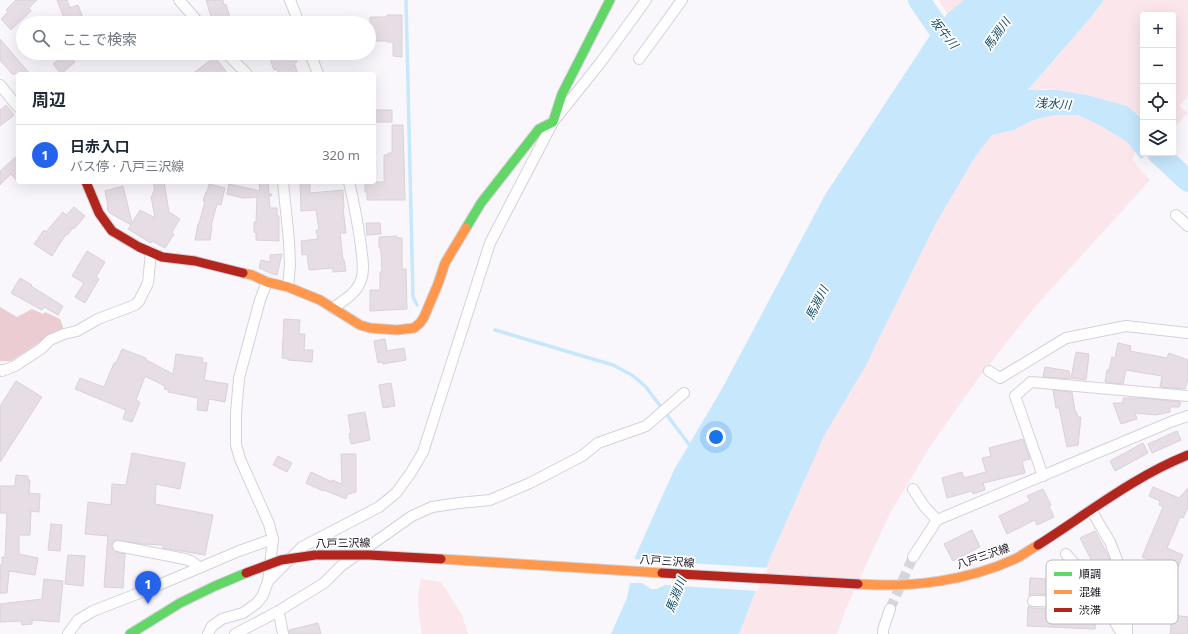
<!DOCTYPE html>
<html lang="ja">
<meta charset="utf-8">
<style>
body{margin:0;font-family:"Noto Sans","Noto Sans JP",sans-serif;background:#f6f6f7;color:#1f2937}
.controls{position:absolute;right:12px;top:12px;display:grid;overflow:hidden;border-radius:4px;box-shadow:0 4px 16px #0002}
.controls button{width:36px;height:36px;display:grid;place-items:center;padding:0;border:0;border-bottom:1px solid #e0e1e3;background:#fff;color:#1f2937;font:20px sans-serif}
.you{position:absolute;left:716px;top:437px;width:14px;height:14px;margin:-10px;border:3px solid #fff;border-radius:50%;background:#1a73e8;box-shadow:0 0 0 6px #1a73e833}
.badge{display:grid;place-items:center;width:26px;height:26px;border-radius:50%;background:#2563eb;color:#fff;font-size:13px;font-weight:700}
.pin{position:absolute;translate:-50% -33px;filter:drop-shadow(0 1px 2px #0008)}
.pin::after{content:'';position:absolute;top:21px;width:14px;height:12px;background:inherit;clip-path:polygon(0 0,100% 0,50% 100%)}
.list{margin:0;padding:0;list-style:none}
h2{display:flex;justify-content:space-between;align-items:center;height:52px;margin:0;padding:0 16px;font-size:17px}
h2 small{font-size:13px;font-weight:400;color:#747a83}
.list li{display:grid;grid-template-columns:26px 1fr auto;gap:12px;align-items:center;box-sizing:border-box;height:60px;padding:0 16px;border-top:1px solid #e0e1e3}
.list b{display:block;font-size:15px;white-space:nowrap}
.list p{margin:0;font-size:13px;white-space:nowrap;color:#747a83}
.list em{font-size:13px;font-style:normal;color:#747a83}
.icon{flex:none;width:22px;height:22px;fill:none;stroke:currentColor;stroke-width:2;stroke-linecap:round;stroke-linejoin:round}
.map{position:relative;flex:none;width:1188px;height:634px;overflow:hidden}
.search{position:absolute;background:#fff;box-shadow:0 4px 16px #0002;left:16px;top:16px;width:360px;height:44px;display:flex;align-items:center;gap:10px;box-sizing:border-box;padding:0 14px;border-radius:22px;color:#747a83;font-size:15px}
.panel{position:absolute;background:#fff;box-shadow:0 4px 16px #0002;left:16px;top:72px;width:360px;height:112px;border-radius:4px}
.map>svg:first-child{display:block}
.green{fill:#fae6eb}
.forest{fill:#eaccd2}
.water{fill:#c7e7fc}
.pier{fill:#f9f7fb}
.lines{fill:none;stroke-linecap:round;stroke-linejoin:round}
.stream{stroke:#c7e7fc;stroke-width:3.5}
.river{stroke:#c7e7fc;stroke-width:22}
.building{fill:#e6dde5;stroke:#d9d2d8}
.street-tunnel{stroke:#d7d5da;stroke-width:10;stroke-dasharray:10 5;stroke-linecap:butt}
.street-casing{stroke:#d5d1da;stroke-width:12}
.fast-casing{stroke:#d5d1da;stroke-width:11}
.slow-casing{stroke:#d5d1da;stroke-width:11}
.jam-casing{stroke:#d5d1da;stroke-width:11}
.street{stroke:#fefefe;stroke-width:10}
.fast{stroke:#63d668;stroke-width:9}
.slow{stroke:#ff974d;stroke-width:9}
.jam{stroke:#b3261e;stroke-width:9}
.slow-bridge-casing{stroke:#d5d1da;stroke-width:11;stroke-linecap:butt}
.jam-bridge-casing{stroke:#d5d1da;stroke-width:11;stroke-linecap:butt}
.slow-bridge{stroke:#ff974d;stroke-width:9}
.jam-bridge{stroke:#b3261e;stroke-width:9}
.labels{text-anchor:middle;stroke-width:3.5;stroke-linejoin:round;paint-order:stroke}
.street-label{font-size:11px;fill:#17131e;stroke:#fff}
.water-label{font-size:12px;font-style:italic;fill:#0e4a66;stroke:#fff}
.key{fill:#fff;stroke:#b9b8bc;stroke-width:1}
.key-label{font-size:11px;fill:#17131e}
</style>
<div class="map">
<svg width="1188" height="634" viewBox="0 0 1188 634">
<rect width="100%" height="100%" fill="#f9f7fb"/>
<g class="green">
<path d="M939 0H964L947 14Z"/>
<path d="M1104 0H1188V96L1179 106 1188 113 1173 128V15H1143V119L1127 106 1087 95 1058 90 1044 89 1028 91 1091 17Z"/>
<path d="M1054 115H1078L1101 126 1127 142 1135 151 1132 160 1150 180 1033 309 977 380 931 445 890 513 846 608 837 634H739L754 595 824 436 865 367 935 225 975 157 992 135 1014 130 1033 120Z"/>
<path d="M421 579 441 582 462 615 468 634H422L419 616 418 596Z"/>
</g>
<path class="forest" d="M0 307 17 317 32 309 43 314 45 312 60 319 64 330 48 337 11 361H0Z"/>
<path class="water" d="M964 0H1104L1091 17 1028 90H1058L1087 95 1127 106 1143 119V153H1148L1141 159 1127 142 1101 126 1078 115H1054L1033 120 1014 130 992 135 975 157 935 225 865 367 824 436 754 595 739 634H611L627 598 635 557 674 470 723 387 825 195 931 34 947 14Z"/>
<path class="pier" d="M657 557 665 558 673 562 768 568 758 591 665 585 657 589H651L642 583H628L632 559 651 560Z"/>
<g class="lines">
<g class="stream">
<path d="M406 0 413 297 417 305"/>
<path d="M495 330 613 365 632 375 646 387 691 447"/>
</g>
<g class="river">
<path d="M919 0 941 32 956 48"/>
<path d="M1158 153 1188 181"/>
</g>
</g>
<g class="building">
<path d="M16 0H37L29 8 31 11 11 30 1 19 8 12 6 10Z"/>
<path d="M57 0H67L70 8 78 5 85 23H66Z"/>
<path d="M206 0H223L224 5 226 4 230 18 215 22V19L212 20Z"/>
<path d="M387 15H402V57L393 56V42H387V41H370V17H387Z"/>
<path d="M0 39 30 74H12L0 60Z"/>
<path d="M66 53H67L75 62 61 74 53 64Z"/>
<path d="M268 53H293L297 62 294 63 298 74H279L277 69 274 70Z"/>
<path d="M215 57 228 74H192Z"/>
<path d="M6 105 14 115 0 126V110Z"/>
<rect x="374" y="110" width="18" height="12"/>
<path d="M392 125H403L405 200H367V192H365V182H384V155H388V153H392Z"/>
<path d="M18 155V182L11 174 0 185V171Z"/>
<path d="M153 182H164L169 212 180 219 172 232 174 234 165 248 152 241 151 243 149 242 128 229 131 225 110 213 107 209 108 207 105 191 123 186 132 223 140 210 155 218 151 196H153V192L155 191Z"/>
<path d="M259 182H268L269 194H272L271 196H269L270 208H277V216H279V241L256 240V233L254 232V222H256L257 197 243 198 227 194 229 184 260 191Z"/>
<path d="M300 182H310V193L343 190 344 208H343L346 233H340L343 260H344L346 271 333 272V269L331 268 309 270 307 254 302 255 301 241 318 239 316 230H319L316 210 301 211Z"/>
<path d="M209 184 225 188 221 205 217 204 211 226H212L210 240H195L198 224H199L205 201H203L206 192H207Z"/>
<path d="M74 207 85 216 74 229 73 228 67 235 66 234 52 256 34 244 44 230 46 232 63 212 66 215Z"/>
<path d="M366 223H380L381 234 367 235Z"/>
<path d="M397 236V238H402V269H406L407 309 370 311V290H380V272H382L381 252 380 247H379V237Z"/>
<path d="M87 251 105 262 96 277 99 279 85 303 75 297 84 283 72 276Z"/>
<path d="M282 254 277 275 270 273 259 268 261 260 270 262V255Z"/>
<path d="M20 278 32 285 31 286 63 306 58 315 44 307 42 310 11 293Z"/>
<path d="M284 319 300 320 299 334H305L304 350H313L312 362 288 360V359L282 358Z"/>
<path d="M385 339 387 351 404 348 406 360 383 364 382 362 378 363 374 341Z"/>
<path d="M1118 343 1131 346 1130 351 1167 358 1169 353 1188 360V379L1185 389 1160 387 1162 376 1126 370 1123 384 1105 382 1107 370H1109L1112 357 1115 358Z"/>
<path d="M122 349 146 358V360L173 374 176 354 203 358 202 362 207 363 204 380 228 384 225 402 209 399 207 411 197 410 198 398 168 392 169 390 164 389 165 386 145 376 136 400 140 402 132 422 123 419 126 410 75 389 80 378 104 387 114 363H116Z"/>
<path d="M1076 352 1089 354 1086 380 1071 378Z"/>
<path d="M1045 367 1069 371 1070 379 1043 377Z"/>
<path d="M16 381 42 397 0 462V406Z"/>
<path d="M391 383 395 406 383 408 379 385Z"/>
<path d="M1053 390 1072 392 1075 411H1076L1078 417H1081L1078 445 1067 447 1059 408H1056Z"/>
<path d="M1123 398H1143L1181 402 1179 407H1170V412L1156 415 1135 413 1137 419 1121 424 1113 403H1123Z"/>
<path d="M365 412 370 440 351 444 349 434H351L348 415Z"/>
<path d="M1177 431 1181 440 1152 453 1148 444Z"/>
<path d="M1023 439 1030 459 1022 461 1025 473 983 483 985 490 973 494 972 491 947 498 942 478 962 472 964 478 986 472 982 458 991 456 989 448Z"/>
<path d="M1143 443 1148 453 1115 471 1110 461Z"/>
<path d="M132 453 185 463 180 489 156 484 155 504 213 515 205 555 163 548V545L142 544 116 540 113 541 112 544V548L116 552 125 554 123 588 104 587 108 536 85 534 88 502 111 505 112 484 126 485Z"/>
<path d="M341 454H356V492L348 494 346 499 324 490 323 491 306 483 311 472 332 482V480L342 484Z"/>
<path d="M278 456 292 463 287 472 273 465Z"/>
<path d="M16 475 28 476V480H30L29 493 40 494 39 512 31 511 30 535H19V554L38 558 35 575 9 571 7 593H0V565H2V557H5L7 513H0V486H15Z"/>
<path d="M1153 487 1179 498 1188 488V507L1183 518 1180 517 1167 548 1183 555 1177 569 1166 564 1163 572 1158 570 1147 566 1150 560 1142 557 1163 507 1159 505 1160 501 1149 496Z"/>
<path d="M1043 489 1051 505 1049 506 1054 517 1037 525 1035 520 1007 534 999 516 1030 501 1027 496Z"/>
<path d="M51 524 62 525 60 551 48 550Z"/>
<path d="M972 530 980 547 953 561 944 544Z"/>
<path d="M1095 531 1110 559 1095 567 1080 538Z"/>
<path d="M68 555 85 556 83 586 65 584Z"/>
<path d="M1049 577 1072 578 1077 577 1081 592 1073 595 1033 594 1029 596 1030 578 1049 579Z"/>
<path d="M44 579 63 581 59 622 32 620V624L22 625 21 621 0 622V604L42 599Z"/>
<path d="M1029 606 1033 608 1096 609 1095 629 1027 626 1028 607Z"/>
<path d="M1172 615 1188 617V634H1170Z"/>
<path d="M318 623 321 634H289V630Z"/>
</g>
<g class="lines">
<path class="street-tunnel" d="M890 609 913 557"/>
<defs>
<g id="street">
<path d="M179 0 199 23"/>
<path d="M290 0 299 23"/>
<path d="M226 53 247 74"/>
<path d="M310 53 318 74"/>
<path d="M639 59 682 0"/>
<path d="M0 85 18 107"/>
<path d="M283 182 289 241 290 265 288 287"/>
<path d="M1176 215 1188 226"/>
<path d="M333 308C343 301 357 293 361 280 365 270 362 257 361 246 358 225 354 203 349 182"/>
<path d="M0 370 2 371 15 366 30 356 41 349 50 340 64 334 77 331 98 319 135 305 139 301 148 283 151 252"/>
<path d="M989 371 1000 378 1066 338 1126 326 1188 333"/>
<path d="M1043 476 1015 396 1031 382 1188 396"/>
<path d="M913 489 924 506 937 520"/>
<path d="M1091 510 1110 542 1124 578 1127 602V634"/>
<path d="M118 546 185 559 191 561 199 567"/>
<path d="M1066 554 1085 575 1096 590 1122 634"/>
<path d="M913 557 937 520 1173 421 1188 416"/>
<path d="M268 581 302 547 379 507 396 493 410 474 423 452 490 243 553 122 601 62 646 0"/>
<path d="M1033 601 1104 602"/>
<path d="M277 612 280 618 283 634"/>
<path d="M68 634 78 620 93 611 147 590 239 551 273 539"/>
<path d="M208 634 212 626 222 619 243 613 257 603 263 595 268 581 273 539 269 524 240 459 236 445V413L239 378 260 300 267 282"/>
<path d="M235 634 277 612 324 583 341 566 412 516 432 507 459 503 490 500 530 483 582 456 598 443 646 426 684 393"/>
<path d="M883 634V630L890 609"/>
</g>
<g id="fast">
<path d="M466 228 481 203 539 129 553 122 562 94 610 0"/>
<path d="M130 634 180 603 215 586 246 573"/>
</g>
<g id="slow">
<path d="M243 273 252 275 267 282 288 287 320 300 360 325 370 328 397 330 414 328 420 323 424 317 438 284 445 263 466 228"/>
<path d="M858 584C911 588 968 581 1017 558 1024 554 1031 549 1038 545"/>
</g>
<g id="jam">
<path d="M86 182 99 213 112 231 139 247 162 257 195 261 243 273"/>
<path d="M1038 545C1087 514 1133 477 1188 455"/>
</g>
</defs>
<use href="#street" class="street-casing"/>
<use href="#fast" class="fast-casing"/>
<use href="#slow" class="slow-casing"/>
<use href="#jam" class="jam-casing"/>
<use href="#street" class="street"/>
<use href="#fast" class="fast"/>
<use href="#slow" class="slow"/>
<use href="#jam" class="jam"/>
<defs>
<path id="slow-bridge" d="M441 559 662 573"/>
<g id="jam-bridge">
<path d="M246 573 281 560 315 555H369L441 559"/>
<path d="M662 573 858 584"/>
</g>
</defs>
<use href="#slow-bridge" class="slow-bridge-casing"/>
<use href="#jam-bridge" class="jam-bridge-casing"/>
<use href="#slow-bridge" class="slow-bridge"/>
<use href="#jam-bridge" class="jam-bridge"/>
</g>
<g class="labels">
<g class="street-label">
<text transform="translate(343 543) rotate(-1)" y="4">八戸三沢線</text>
<text transform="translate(983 556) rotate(-19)" y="4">八戸三沢線</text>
<text transform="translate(667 561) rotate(4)" y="4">八戸三沢線</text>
</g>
<g class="water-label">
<text transform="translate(944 33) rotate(51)" y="4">坂牛川</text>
<text transform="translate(997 34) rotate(-54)" y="4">馬淵川</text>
<text transform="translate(1053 104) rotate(4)" y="4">浅水川</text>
<text transform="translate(817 303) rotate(-63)" y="4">馬淵川</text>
<text transform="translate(676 595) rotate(-69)" y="4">馬淵川</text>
</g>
</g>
<rect x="1046" y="560" width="132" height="64" rx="6" class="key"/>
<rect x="1054" y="572" width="18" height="4" fill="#63d668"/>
<rect x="1054" y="590" width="18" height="4" fill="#ff974d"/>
<rect x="1054" y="608" width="18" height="4" fill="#b3261e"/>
<g class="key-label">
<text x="1079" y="578">順調</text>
<text x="1079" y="596">混雑</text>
<text x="1079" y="614">渋滞</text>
</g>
</svg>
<div class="controls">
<button>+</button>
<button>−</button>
<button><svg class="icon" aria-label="locate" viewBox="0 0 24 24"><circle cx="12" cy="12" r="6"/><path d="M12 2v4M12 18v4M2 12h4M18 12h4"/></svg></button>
<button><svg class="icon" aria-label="layers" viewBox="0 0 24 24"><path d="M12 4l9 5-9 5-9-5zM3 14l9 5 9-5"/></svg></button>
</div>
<div class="you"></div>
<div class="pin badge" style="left:148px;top:604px">1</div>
<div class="search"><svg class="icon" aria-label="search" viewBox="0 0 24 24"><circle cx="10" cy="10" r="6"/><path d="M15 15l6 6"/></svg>ここで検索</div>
<section class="panel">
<h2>周辺<small></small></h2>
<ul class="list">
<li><span class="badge">1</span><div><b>日赤入口</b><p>バス停 · 八戸三沢線</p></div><em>320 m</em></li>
</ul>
</section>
</div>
